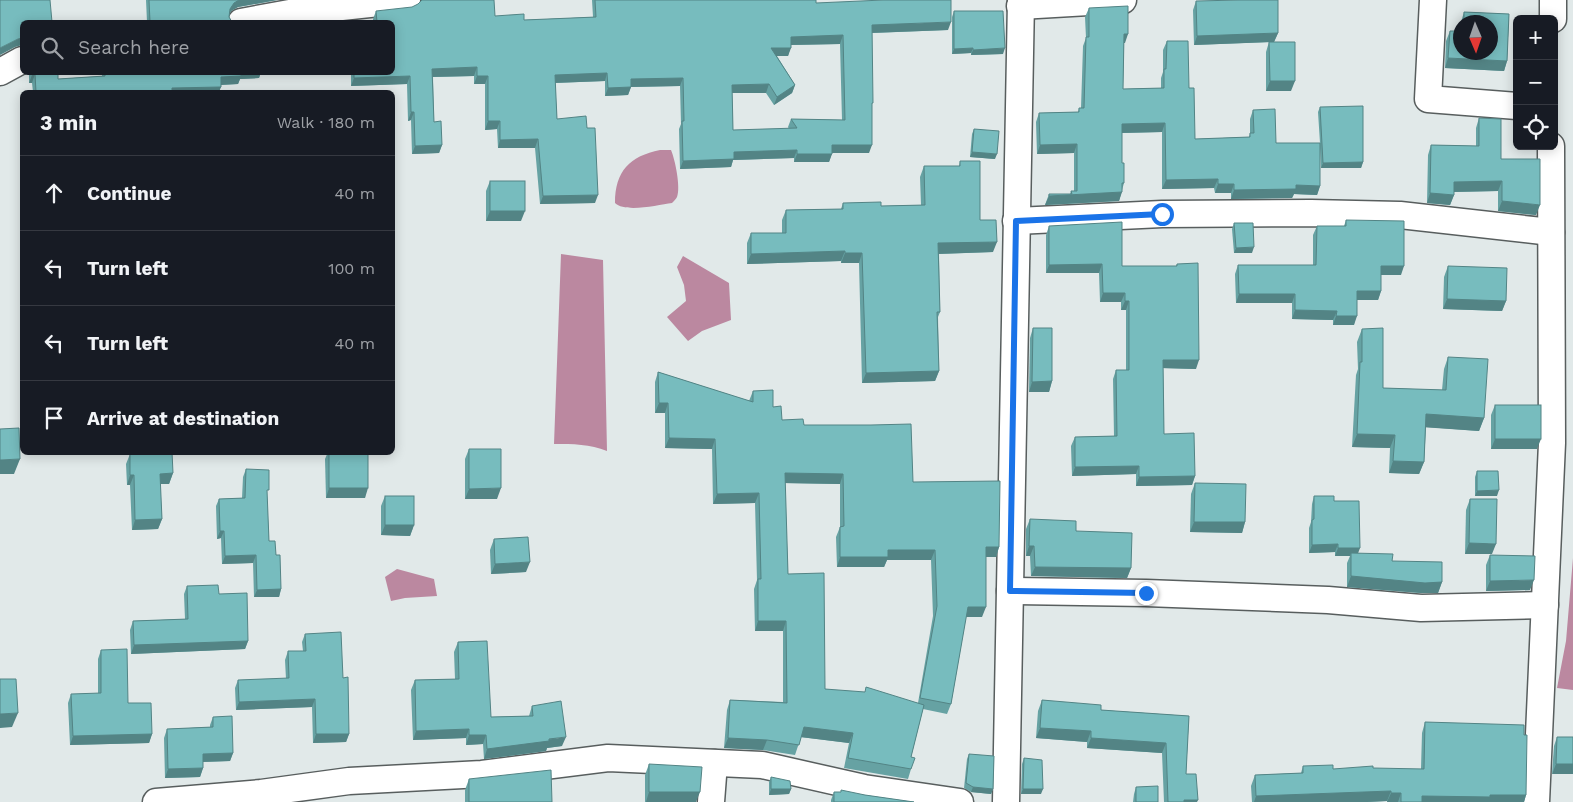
<!DOCTYPE html>
<meta charset="utf-8">
<style>
body{margin:0;font-family:"Work Sans",sans-serif;background:#242831;color:#f1f3f6}
.controls{position:absolute;right:15px;top:15px;display:grid;overflow:hidden;border-radius:8px;box-shadow:0 2px 12px #0003}
.controls button{width:45px;height:45px;display:grid;place-items:center;padding:0;border:0;border-bottom:1px solid #363941;background:#171b24;color:#f1f3f6;font:25px sans-serif}
.compass{position:absolute;left:1453px;top:15px;width:45px;height:45px;border-radius:50%;background:#171b24;box-shadow:0 2px 12px #0003;rotate:178deg}
.stop{position:absolute;width:15px;height:15px;margin:-11px;border:4px solid #1a73e8;border-radius:50%;background:#fff}
.stop.end{background:#1a73e8;border-color:#fff;box-shadow:0 1px 5px #0008}
.list{margin:0;padding:0;list-style:none}
h2{display:flex;justify-content:space-between;align-items:center;height:65px;margin:0;padding:0 20px;font-size:21px}
h2 small{font-size:16px;font-weight:400;color:#9ea1a6}
.list li{display:grid;grid-template-columns:32px 1fr auto;gap:15px;align-items:center;box-sizing:border-box;height:75px;padding:0 20px;border-top:1px solid #363941}
.list b{display:block;font-size:19px;white-space:nowrap}
.list em{font-size:16px;font-style:normal;color:#9ea1a6}
.icon{flex:none;width:28px;height:28px;fill:none;stroke:currentColor;stroke-width:2;stroke-linecap:round;stroke-linejoin:round}
.map{position:relative;flex:none;width:1573px;height:802px;overflow:hidden}
.search{position:absolute;background:#171b24;box-shadow:0 2px 12px #0003;left:20px;top:20px;width:375px;height:55px;display:flex;align-items:center;gap:12px;box-sizing:border-box;padding:0 18px;border-radius:8px;color:#9ea1a6;font-size:19px}
.panel{position:absolute;background:#171b24;box-shadow:0 2px 12px #0003;left:20px;top:90px;width:375px;height:365px;border-radius:8px}
.map>svg:first-child{display:block}
.water{fill:#bb88a0}
.lines{fill:none;stroke-linecap:round;stroke-linejoin:round}
.street-casing{stroke:#585e5e;stroke-width:29}
.street{stroke:#fff;stroke-width:26}
.wall{fill:#66a2a3;fill-rule:evenodd}
.shaded-wall{fill:#538485}
.building{fill:#77bcbe;stroke:#538485;fill-rule:evenodd}
.route{stroke:#1a73e8;stroke-width:6}
</style>
<div class="map">
<svg width="1573" height="802" viewBox="0 0 1573 802">
<rect width="100%" height="100%" fill="#e1e9e9"/>
<g class="water">
<path d="M660 150H671C675 159 681 188 677 197 676 199 674 201 672 203 658 205 625 213 615 203 615 171 630 156 660 150Z"/>
<path d="M561 254 603 260 607 451C590 444 573 444 554 444Z"/>
<path d="M683 256 729 283 731 320 702 331 688 341 667 317 686 301 684 285 677 267Z"/>
<path d="M1573 558V690L1557 688 1566 641Z"/>
<path d="M397 569 434 579 437 596 405 598 391 601 385 577Z"/>
</g>
<g class="lines">
<defs>
<g id="street">
<path d="M1433 0 1428 99 1517 106"/>
<path d="M1020 6 1123 0"/>
<path d="M1553 19V0"/>
<path d="M241 22 295 12 407 0"/>
<path d="M0 72 22 60"/>
<path d="M1016 221 1162 214 1311 213 1400 215 1551 232"/>
<path d="M1010 591 1146 593 1328 600 1421 608 1545 605"/>
<path d="M156 802 261 793 349 781 482 774 608 758 762 765 864 788 960 802"/>
<path d="M711 802 714 763"/>
<path d="M1006 802 1021 0"/>
<path d="M1536 802 1552 443 1551 146"/>
</g>
</defs>
<use href="#street" class="street-casing"/>
<use href="#street" class="street"/>
</g>
<g class="wall">
<path d="M146 0H277L238 7 231 11 230 13 229 17 232 22H147Z"/>
<path d="M592 0H816V3L948 30 872 33V108L869 153H832L829 162H794V158L733 160 731 167 680 169 679 129 681 124 680 86 631 87 628 95 605 96V81L555 83 557 119 595 203 540 204 535 148H498L497 129 485 130V84H474V76L433 77 434 122 442 145 439 153 412 154 411 120 408 121 407 84 351 86V72H392V22H373V19L376 11 495 16 524 20 593 17ZM840 44 842 120 791 119 788 127 789 129 733 130 732 93H766L774 105 792 93 795 85 777 56H788L791 45Z"/>
<path d="M1196 1 1278 33 1274 42 1291 91H1266V52L1269 42 1194 45 1193 10Z"/>
<path d="M1089 8 1125 43H1124L1123 89 1161 88V78L1163 72V50L1167 41 1189 88 1195 139 1249 137 1250 133V119L1253 110 1276 143H1320L1318 112 1320 107 1363 162 1361 168H1321L1320 148V186L1317 195 1294 194 1292 198 1231 199V193H1215L1214 188 1162 189V132L1122 133V163L1124 183 1119 201 1045 205 1049 194H1070L1071 191H1074V153L1037 154 1036 122 1039 113 1078 112 1079 108H1081L1083 46 1086 38 1085 17Z"/>
<path d="M954 11 1003 54 971 55V53L952 54V17Z"/>
<path d="M1464 12 1509 14 1507 61 1504 71 1445 68 1446 41 1450 31H1460V27V52H1490V22H1461Z"/>
<path d="M29 72H58V79L102 76V72H261L259 78 240 79 238 84 221 85 219 92H33L32 83H29Z"/>
<path d="M1479 118 1501 159 1536 215 1498 211V191L1454 192V195L1450 205 1427 203 1428 155 1431 145 1476 146V128Z"/>
<path d="M974 129 995 159 970 157 972 134Z"/>
<path d="M960 161 980 220 993 252 939 254 940 312 938 317 939 371 935 381 862 383 859 263H841V261L747 264V243L751 233H782V220L786 210 841 209 843 203 881 206 921 205 920 177 924 166H959Z"/>
<path d="M490 181 521 221H486V191Z"/>
<path d="M1346 220 1401 275H1381V291L1378 300H1357L1354 325H1333V320L1292 319V303H1236L1235 274 1238 265H1313V235L1317 226H1344Z"/>
<path d="M1234 223 1252 253H1234L1232 229Z"/>
<path d="M1049 226 1122 266H1176L1177 264 1196 369 1163 368 1164 434 1195 476 1192 485 1136 486V474L1072 476 1071 446 1075 437 1114 436 1113 379 1116 370H1126V310H1121V302H1100L1099 273H1046V235Z"/>
<path d="M1448 266 1506 301 1502 311 1443 309 1444 277Z"/>
<path d="M1033 328 1052 381 1049 392H1029L1030 338Z"/>
<path d="M1362 329 1383 388 1442 390 1444 369 1448 357 1484 418 1479 431 1426 427 1424 462 1419 474 1389 473 1390 448 1352 447 1356 375 1358 369 1357 342Z"/>
<path d="M658 372 749 401 753 391 773 407 782 420 804 425 913 482 999 547 996 557H986L982 617H966L951 704 947 714 923 709 911 757V769L908 779 844 768 849 743 801 737 795 755 763 750 724 748 727 710 730 700 783 702V631H755L754 589 757 580 755 503 713 504 712 449 665 448V413H655V382ZM785 483 840 484V527L836 537 837 567H884L887 560H931L933 616 918 703 825 689 788 574Z"/>
<path d="M1495 405 1537 449H1491V415Z"/>
<path d="M469 449 497 499H465V459Z"/>
<path d="M328 452H368L365 498H326L325 459Z"/>
<path d="M130 454 173 473 169 484H160L162 519 158 529 132 530 130 485H127L126 464Z"/>
<path d="M246 469 267 496 269 541 276 555 281 589 279 597H254L253 563 222 564 221 538 217 539 216 506 219 499 242 498 243 477Z"/>
<path d="M1477 471 1497 496H1475V477Z"/>
<path d="M1195 483 1245 522 1242 533 1190 532 1191 494Z"/>
<path d="M385 496 414 525 410 536 381 535V506Z"/>
<path d="M1314 496 1334 501 1358 553 1392 561 1442 582 1438 593H1421L1347 587V563L1350 556H1335V552L1309 553V528L1311 522 1312 504Z"/>
<path d="M1470 499 1492 554H1465L1466 510Z"/>
<path d="M1030 519 1076 531 1131 568 1127 578 1031 576 1030 556H1026V529Z"/>
<path d="M494 539 526 572 491 574 490 550Z"/>
<path d="M1490 555 1530 590 1486 591V565Z"/>
<path d="M187 586 219 594 248 641 245 649 131 654 130 630 133 621 185 619 184 594Z"/>
<path d="M305 634 343 678 349 734 346 742 313 743 312 707 236 710 235 688 238 680 286 679 285 660 288 651H303L302 642Z"/>
<path d="M458 642 491 717 529 716 532 706 562 746 547 748 546 751 484 759 483 744 466 745V738L413 740 411 690 415 680 455 679 454 652Z"/>
<path d="M101 650 128 703 152 734 149 743 70 745 68 703 71 694H98V659Z"/>
<path d="M1042 700 1101 710 1189 716 1186 774 1197 802H1164L1162 753 1087 748V742L1036 738 1038 711Z"/>
<path d="M213 717 233 753 230 761 203 762V768L200 777 165 778 164 738 167 729 210 727V725Z"/>
<path d="M1425 722 1524 735 1526 795 1524 802H1387V801L1367 802H1252L1251 786 1255 775 1301 773 1303 766 1333 769H1421L1422 733Z"/>
<path d="M1557 737H1573L1552 774 1554 746Z"/>
<path d="M969 754 993 789 991 794 971 792 964 788 967 759Z"/>
<path d="M1024 758 1041 794H1021L1022 764Z"/>
<path d="M649 764 696 802H645V775Z"/>
<path d="M771 777 791 789 789 794 769 795V782Z"/>
<path d="M469 779 552 802H465V790Z"/>
<path d="M1136 787 1158 802H1133L1134 794Z"/>
<path d="M834 792 865 795 914 802H831V800Z"/>
</g>
<g class="shaded-wall">
<path d="M239 0H277L238 7 231 11 227 17 230 9 234 3Z"/>
<path d="M951 22 948 30 869 33 872 25Z"/>
<path d="M1278 33 1274 42 1194 45 1197 36Z"/>
<path d="M1124 34H1128L1125 43H1121Z"/>
<path d="M843 35 840 44 788 45 791 37Z"/>
<path d="M22 38V45L15 47 0 55V48L18 39Z"/>
<path d="M771 48H791L788 56H768Z"/>
<path d="M973 48 971 53 952 54 954 49Z"/>
<path d="M1005 48 1003 54 971 55 973 50Z"/>
<path d="M1448 58 1507 61 1504 71 1445 68Z"/>
<path d="M477 67 474 76 429 77 432 69Z"/>
<path d="M240 72H261L259 78 240 79 238 84 218 85 221 77Z"/>
<path d="M607 73 605 81 552 83 555 75Z"/>
<path d="M35 74 32 83H29L32 75Z"/>
<path d="M410 76 407 84 351 86 354 78Z"/>
<path d="M477 76H488L485 84H474Z"/>
<path d="M683 78 680 86 628 87 631 79Z"/>
<path d="M1270 81H1295L1291 91H1266Z"/>
<path d="M769 84 766 93H729L732 85Z"/>
<path d="M795 85 792 93 774 105 777 97Z"/>
<path d="M221 87 219 92H171L172 88Z"/>
<path d="M631 87 628 95 605 96 608 88Z"/>
<path d="M411 112H414L411 120 408 121Z"/>
<path d="M488 121H500L497 129 485 130Z"/>
<path d="M1165 123 1162 132 1119 133 1122 124Z"/>
<path d="M538 139 535 148H498L500 140Z"/>
<path d="M1077 144 1074 153 1037 154 1040 145Z"/>
<path d="M442 145 439 153 412 154 415 146Z"/>
<path d="M832 145H872L869 153H829Z"/>
<path d="M797 150 794 158 733 160 731 167 680 169 683 161 734 152Z"/>
<path d="M972 152 997 154 995 159 970 157Z"/>
<path d="M797 154H832L829 162H794Z"/>
<path d="M1363 162 1361 168H1321L1323 163Z"/>
<path d="M1218 179 1214 188 1162 189 1166 180Z"/>
<path d="M1502 181 1498 191 1450 192 1454 182Z"/>
<path d="M1218 184H1234L1231 193H1215Z"/>
<path d="M1296 185 1320 186 1317 195 1294 194 1292 198 1231 199 1234 190Z"/>
<path d="M1122 192 1119 201 1045 205 1049 196Z"/>
<path d="M1430 193 1454 195 1450 205 1427 203Z"/>
<path d="M598 195 595 203 540 204 543 196Z"/>
<path d="M1502 201 1540 205 1536 215 1498 211Z"/>
<path d="M490 211H525L521 221H486Z"/>
<path d="M997 242 993 252 935 254 938 243Z"/>
<path d="M1254 247 1252 253H1234L1236 248Z"/>
<path d="M845 251 841 261 747 264 751 254Z"/>
<path d="M845 253H862L859 263H841Z"/>
<path d="M1102 264 1099 273H1046L1049 265Z"/>
<path d="M1381 266H1404L1401 275H1378Z"/>
<path d="M1357 291H1381L1378 300H1354Z"/>
<path d="M1103 293H1125L1121 302H1100Z"/>
<path d="M1239 294H1295L1292 303H1236Z"/>
<path d="M1447 299 1506 301 1502 311 1443 309Z"/>
<path d="M1125 301H1129L1126 310H1121Z"/>
<path d="M1295 310 1337 311 1333 320 1292 319Z"/>
<path d="M1336 316H1357L1354 325H1333Z"/>
<path d="M1163 360H1199L1196 369 1160 368Z"/>
<path d="M939 371 935 381 862 383 866 373Z"/>
<path d="M1052 381 1049 392H1029L1032 382Z"/>
<path d="M659 403H668L665 413H655Z"/>
<path d="M1426 414 1484 418 1479 431 1421 427Z"/>
<path d="M1357 434 1395 435 1390 448 1352 447Z"/>
<path d="M669 438 715 439 712 449 665 448Z"/>
<path d="M1495 439H1541L1537 449H1491Z"/>
<path d="M20 459 14 474H0V460Z"/>
<path d="M1393 461 1424 462 1419 474 1389 473Z"/>
<path d="M1139 466 1136 474 1072 476 1075 467Z"/>
<path d="M173 473 169 484H156L160 474Z"/>
<path d="M785 473 843 474 840 484 781 483Z"/>
<path d="M130 475H134L130 485H127Z"/>
<path d="M1195 476 1192 485 1136 486 1139 477Z"/>
<path d="M329 488H368L365 498H326Z"/>
<path d="M501 488 497 499H465L469 489Z"/>
<path d="M1499 490 1497 496H1475L1477 491Z"/>
<path d="M759 493 755 503 713 504 717 494Z"/>
<path d="M162 519 158 529 132 530 135 520Z"/>
<path d="M1194 522H1245L1242 533 1190 532Z"/>
<path d="M385 525H414L410 536 381 535Z"/>
<path d="M220 531H224L221 538 217 539Z"/>
<path d="M1469 543 1496 544 1492 554H1465Z"/>
<path d="M1338 544 1335 552 1309 553 1312 545Z"/>
<path d="M1029 546H1034L1030 556H1026Z"/>
<path d="M986 547H999L996 557H983Z"/>
<path d="M1338 548H1360L1357 556 1351 553 1350 556H1335Z"/>
<path d="M888 550H935L931 560H887L884 567H837L840 557Z"/>
<path d="M256 555 253 563 222 564 225 556Z"/>
<path d="M530 562 526 572 491 574 495 564Z"/>
<path d="M1035 567 1131 568 1127 578 1031 576Z"/>
<path d="M1351 576 1442 582 1438 593H1421L1347 587Z"/>
<path d="M1534 580 1530 590 1486 591 1490 581Z"/>
<path d="M281 589 279 597H254L257 590Z"/>
<path d="M968 607H986L982 617H964Z"/>
<path d="M758 621H786L783 631H755Z"/>
<path d="M248 641 245 649 131 654 134 645Z"/>
<path d="M315 699 312 707 236 710 239 702Z"/>
<path d="M18 713 12 727 0 728V714Z"/>
<path d="M804 727 853 733 849 743 800 737Z"/>
<path d="M1040 728 1091 731 1087 742 1036 738Z"/>
<path d="M469 729 466 738 413 740 416 731Z"/>
<path d="M152 734 149 743 70 745 73 736Z"/>
<path d="M316 734H349L346 742 313 743Z"/>
<path d="M469 735H486L483 744 466 745Z"/>
<path d="M566 737 562 746 547 748 546 751 484 759 487 749Z"/>
<path d="M728 738 767 740 763 750 724 748Z"/>
<path d="M1091 738 1166 743 1162 753 1087 748Z"/>
<path d="M233 753 230 761 200 762 203 754Z"/>
<path d="M1556 764H1573V774H1552Z"/>
<path d="M203 768 200 777 165 778 168 769Z"/>
<path d="M973 787 993 789 991 794 971 792Z"/>
<path d="M771 789H791L789 794 769 795Z"/>
<path d="M1023 789H1043L1041 794H1021Z"/>
<path d="M1391 791 1387 801 1367 802H1254L1256 796Z"/>
<path d="M649 792H700L696 802H646Z"/>
<path d="M1391 793H1401L1398 802H1387Z"/>
<path d="M1490 795H1526L1524 802H1420L1422 796Z"/>
<path d="M1184 800H1198L1197 802H1184Z"/>
</g>
<g class="building">
<path d="M0 0H50L52 22H22V38L18 39 0 48Z"/>
<path d="M149 0H239L234 3 230 9 229 17 232 22H150Z"/>
<path d="M422 0H494L495 16 524 14V20L596 17 595 0H816V3L883 0H951V22L872 25 873 103H872V145H832V154H797V150L734 152V159L683 161 682 121H684L683 78 631 79V87L608 88 607 73 555 75 557 119 586 116 587 128H595L598 195 543 196 538 139 500 140V121H488V76H477V67L432 69 434 122 441 121 442 145 415 146 414 112H411L410 76 354 78V72H392V22H377L376 11 412 7 418 4ZM843 35 845 120 791 119 797 128 733 130 732 85 769 84 777 97 795 85 771 48H791V37Z"/>
<path d="M1239 0H1278V33L1197 36 1196 1Z"/>
<path d="M1128 6V34H1124L1123 89 1164 88V69H1166L1167 41H1188L1189 88H1194L1195 139 1250 137V133H1254L1253 110 1275 109 1276 143H1320V186L1296 185V189L1234 190V184H1218V179L1166 180 1165 123 1122 124V163H1124V183H1122V192L1049 196V194H1072L1071 191H1077V144L1040 145 1039 113 1079 112V108H1084L1086 37H1089V8Z"/>
<path d="M954 11H1003L1005 48 973 50V48L954 49Z"/>
<path d="M1464 12 1509 14 1507 61 1448 58 1450 31H1460V52H1490V22H1464Z"/>
<path d="M1269 42H1295V81H1270Z"/>
<path d="M32 72H58V79L105 76V72H241V76L221 77V87L172 88V92H36L35 74 32 75Z"/>
<path d="M1363 106V162L1323 163 1320 107Z"/>
<path d="M1479 118 1501 119V159H1540V205L1502 201V181L1454 182V195L1430 193 1431 145 1479 146Z"/>
<path d="M974 129 999 131 997 154 972 152Z"/>
<path d="M960 161H980V220H996L997 242 938 243 940 312H937L939 371 866 373 862 253H845V251L751 254V233H786V210L843 209V203L881 202V206L925 205 924 166H960Z"/>
<rect x="490" y="181" width="35" height="30"/>
<path d="M1346 220 1404 221V266H1381V291H1357V316H1336L1337 311 1295 310V294H1239L1238 265H1316L1317 226H1346Z"/>
<path d="M1122 222V266H1177V264L1198 263 1199 360H1163L1164 434 1194 433 1195 476 1139 477V466L1075 467V437L1117 436 1116 370H1129V301H1125V293H1103L1102 264 1049 265V226Z"/>
<path d="M1234 223H1253L1254 247 1236 248Z"/>
<path d="M1448 266 1507 268 1506 301 1447 299Z"/>
<path d="M1033 328H1052V381L1032 382Z"/>
<path d="M1383 328V388L1446 390 1448 357 1488 359 1484 418 1426 414 1424 462 1393 461 1395 435 1357 434 1360 362H1362V329Z"/>
<path d="M658 372 753 402V391L773 390V407L781 406 782 420 803 419 804 425H871L911 424 913 482 1000 481 999 547H986V607H968L951 704 920 698 937 606 935 550H888V557H840V527L844 526 843 474 785 473 788 574 824 573 825 689 865 692 866 687 924 705 911 757 915 758 911 769 848 758 853 733 804 727 799 745 767 740 728 738 730 700 787 703 786 621H758V579H761L759 493 717 494 715 439 669 438 668 403H659Z"/>
<rect x="1495" y="405" width="46" height="34"/>
<path d="M19 428 20 459 0 460V429Z"/>
<path d="M469 449H501V488L469 489Z"/>
<path d="M172 452 173 473 160 474 162 519 135 520 134 475H130V454Z"/>
<rect x="329" y="452" width="39" height="36"/>
<path d="M246 469 269 470V490H267L269 541H275L276 555H280L281 589 257 590 256 555 225 556 224 531H220L219 499 245 498Z"/>
<path d="M1477 471H1498L1499 490 1477 491Z"/>
<path d="M1195 483 1246 484 1245 522H1194Z"/>
<rect x="385" y="496" width="29" height="29"/>
<path d="M1314 496H1334V501H1359L1360 548H1338V544L1312 545V520L1314 519Z"/>
<path d="M1470 499H1497L1496 544 1469 543Z"/>
<path d="M1030 519 1076 521V531L1132 533 1131 568 1035 567 1034 546H1029Z"/>
<path d="M528 537 530 562 495 564 494 539Z"/>
<path d="M1351 553 1393 554 1392 561 1442 562V582L1425 583 1351 576Z"/>
<path d="M1490 555 1535 556 1534 580 1490 581Z"/>
<path d="M218 585 219 594 247 593 248 641 134 645 133 621 188 619 187 586Z"/>
<path d="M341 632 343 678 348 677 349 734H316L315 699 239 702 238 680 289 678 288 651H306L305 634Z"/>
<path d="M487 641 491 717 533 716 532 706 561 701 566 737 549 739V741L487 749 486 735H469V729L416 731 415 680 459 679 458 642Z"/>
<path d="M127 649 128 703H151L152 734 73 736 71 694 101 693V650Z"/>
<path d="M0 679H16L18 713 0 714Z"/>
<path d="M1042 700 1101 705V710L1189 716 1186 774H1196L1198 800H1184V802H1168L1166 743 1091 738V731L1040 728Z"/>
<path d="M232 716 233 753 203 754V768L168 769 167 729 213 727V717Z"/>
<path d="M1425 722 1524 725V735H1527L1526 795H1490V797L1422 796V802H1401V793H1391V791L1256 796 1255 775 1303 773V766L1333 765V769L1373 766V768L1424 769Z"/>
<path d="M1557 737H1573V764H1556Z"/>
<path d="M969 754 994 756 993 789 973 787 966 783Z"/>
<path d="M1024 758 1042 760 1043 789H1023Z"/>
<path d="M649 764 702 767 700 792H649Z"/>
<path d="M551 770 552 802H469V779Z"/>
<path d="M771 777 790 781 791 789H771Z"/>
<path d="M1158 786V802H1136V787Z"/>
<path d="M841 790 865 795 914 802H834V792H841Z"/>
</g>
<g class="lines">
<path class="route" d="M1146 593 1010 591 1016 221 1162 214"/>
</g>
</svg>
<div class="controls">
<button>+</button>
<button>−</button>
<button><svg class="icon" aria-label="locate" viewBox="0 0 24 24"><circle cx="12" cy="12" r="6"/><path d="M12 2v4M12 18v4M2 12h4M18 12h4"/></svg></button>
</div>
<svg class="compass" viewBox="-18 -18 36 36"><path d="M0-13l5 13h-10z" fill="#e53935"/><path d="M0 13l5-13h-10z" fill="#9ea1a6"/></svg>
<div class="stop" style="left:1162px;top:214px"></div>
<div class="stop end" style="left:1146px;top:593px"></div>
<div class="search"><svg class="icon" aria-label="search" viewBox="0 0 24 24"><circle cx="10" cy="10" r="6"/><path d="M15 15l6 6"/></svg>Search here</div>
<section class="panel">
<h2>3 min<small>Walk · 180 m</small></h2>
<ul class="list">
<li><svg class="icon" aria-label="ahead" viewBox="0 0 24 24"><path d="M12 20V5M6 11l6-6 6 6"/></svg><div><b>Continue</b></div><em>40 m</em></li>
<li><svg class="icon" aria-label="left" viewBox="0 0 24 24"><path d="M17 20v-9H6M10 6l-5 5 5 5"/></svg><div><b>Turn left</b></div><em>100 m</em></li>
<li><svg class="icon" aria-label="left" viewBox="0 0 24 24"><path d="M17 20v-9H6M10 6l-5 5 5 5"/></svg><div><b>Turn left</b></div><em>40 m</em></li>
<li><svg class="icon" aria-label="arrive" viewBox="0 0 24 24"><path d="M6 21V4h12l-3 4 3 4H6"/></svg><div><b>Arrive at destination</b></div></li>
</ul>
</section>
</div>
